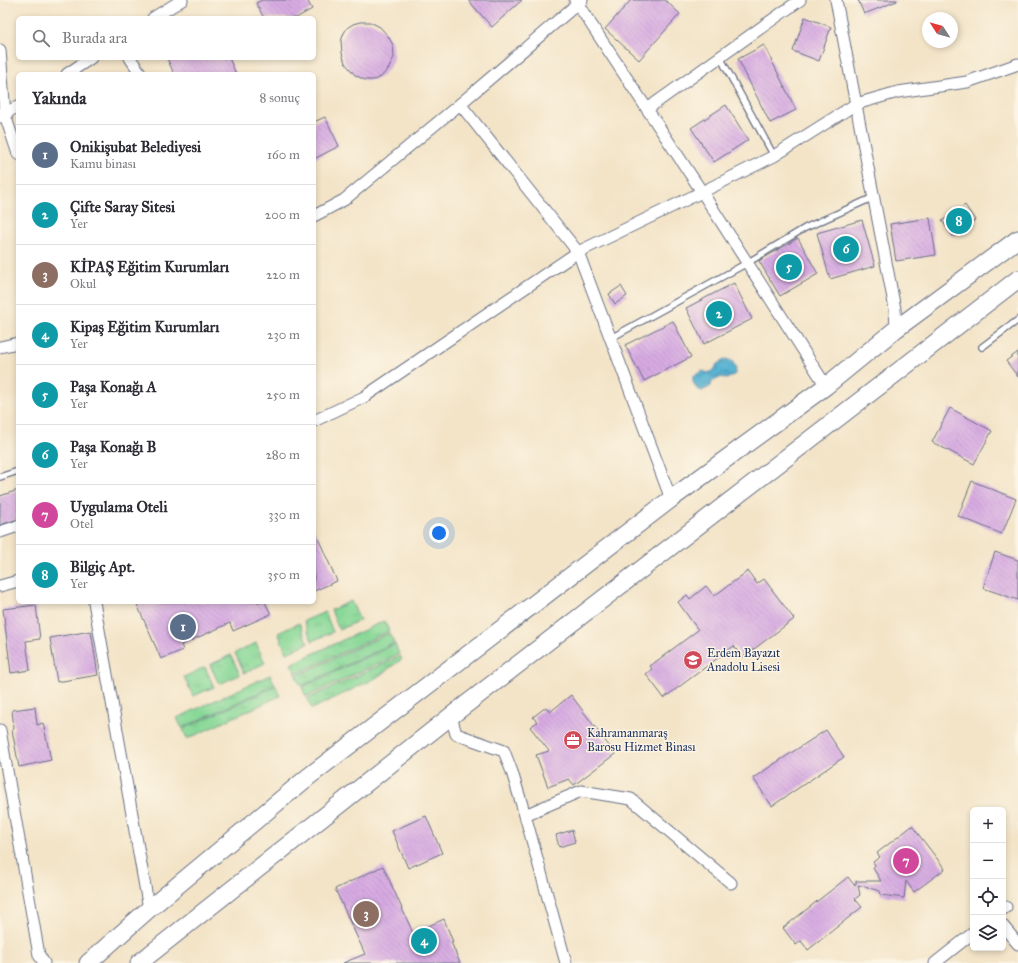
<!DOCTYPE html>
<html lang="tr">
<meta charset="utf-8">
<style>
body{margin:0;font-family:"IM FELL Great Primer",serif;background:#f7f7f7;color:#2b2b33}
.controls{position:absolute;right:12px;bottom:12px;display:grid;overflow:hidden;border-radius:6px;box-shadow:0 2px 6px #0003}
.controls button{width:36px;height:36px;display:grid;place-items:center;padding:0;border:0;border-bottom:1px solid #e1e1e2;background:#fff;color:#2b2b33;font:20px sans-serif}
.compass{position:absolute;left:922px;top:12px;width:36px;height:36px;border-radius:50%;background:#fff;box-shadow:0 2px 6px #0003;rotate:306deg}
.you{position:absolute;left:439px;top:533px;width:14px;height:14px;margin:-10px;border:3px solid #fff;border-radius:50%;background:#1a73e8;box-shadow:0 0 0 6px #1a73e833}
.badge{display:grid;place-items:center;width:26px;height:26px;border-radius:50%;background:#0b8043;color:#fff;font-size:13px;font-weight:700}
.pin{position:absolute;translate:-50% -50%;border:2px solid #fff;box-shadow:0 1px 4px #0006}
.list{margin:0;padding:0;list-style:none}
h2{display:flex;justify-content:space-between;align-items:center;height:52px;margin:0;padding:0 16px;font-size:17px}
h2 small{font-size:13px;font-weight:400;color:#7c7c81}
.list li{display:grid;grid-template-columns:26px 1fr auto;gap:12px;align-items:center;box-sizing:border-box;height:60px;padding:0 16px;border-top:1px solid #e1e1e2}
.list b{display:block;font-size:15px;white-space:nowrap}
.list p{margin:0;font-size:13px;white-space:nowrap;color:#7c7c81}
.list em{font-size:13px;font-style:normal;color:#7c7c81}
.icon{flex:none;width:22px;height:22px;fill:none;stroke:currentColor;stroke-width:2;stroke-linecap:round;stroke-linejoin:round}
.map{position:relative;flex:none;width:1018px;height:963px;overflow:hidden}
.search{position:absolute;background:#fff;box-shadow:0 2px 6px #0003;left:16px;top:16px;width:300px;height:44px;display:flex;align-items:center;gap:10px;box-sizing:border-box;padding:0 14px;border-radius:6px;color:#7c7c81;font-size:15px}
.panel{position:absolute;background:#fff;box-shadow:0 2px 6px #0003;left:16px;top:72px;width:300px;height:532px;border-radius:6px}
.map>svg:first-child{display:block}
.grass{fill:url(#grass-tufts);stroke:#52847a}
.water{fill:url(#water-waves);stroke:#377098}
.building{fill:url(#building-back-hatch)}
.lines{fill:none;stroke-linecap:round;stroke-linejoin:round}
.lane-casing{stroke:#676e83;stroke-width:8}
.street-casing{stroke:#676e83;stroke-width:13}
.primary-casing{stroke:#676e83;stroke-width:19}
.lane{stroke:#fff;stroke-width:5.5}
.street{stroke:#fff;stroke-width:11}
.primary{stroke:#fff;stroke-width:17}
.labels{text-anchor:middle;stroke-width:3;stroke-linejoin:round;paint-order:stroke}
.poi-label{font-size:12px;fill:#1b2f5e;stroke:#fcf5e5;text-anchor:start}
</style>
<div class="map">
<svg width="1018" height="963" viewBox="0 0 1018 963">
<defs>
<pattern id="grass-tufts" width="24" height="20" patternUnits="userSpaceOnUse"><rect width="24" height="20" fill="#88d897"/><path d="M3 7l-1-3M5 7V3M7 7l1-3M15 17l-1-3M17 17v-4M19 17l1-3" fill="none" stroke="#75ba85"/></pattern>
<pattern id="water-waves" width="16" height="10" patternUnits="userSpaceOnUse"><rect width="16" height="10" fill="#53b1d1"/><path d="M0 5q4-4 8 0t8 0" fill="none" stroke="#4490ad"/></pattern>
<pattern id="building-back-hatch" width="6" height="6" patternUnits="userSpaceOnUse"><rect width="6" height="6" fill="#d7abe2"/><path d="M-1 5l2 2M0 0l6 6M5-1l2 2" fill="none" stroke="#b893c4"/></pattern>
</defs>
<rect width="100%" height="100%" fill="#fcf5e5"/>
<filter id="ink" filterUnits="userSpaceOnUse"><feTurbulence type="fractalNoise" baseFrequency=".025" numOctaves="2"/><feDisplacementMap in="SourceGraphic" scale="8" xChannelSelector="R" yChannelSelector="G"/><feConvolveMatrix kernelMatrix="1 2 1 2 8 2 1 2 1" color-interpolation-filters="sRGB"/></filter>
<filter id="wash" filterUnits="userSpaceOnUse"><feTurbulence type="fractalNoise" baseFrequency=".012" numOctaves="4" result="noise"/><feDisplacementMap in="SourceGraphic" scale="16" xChannelSelector="R" yChannelSelector="G"/><feGaussianBlur stdDeviation="0.9" result="paint"/><feColorMatrix in="noise" values="0 0 0 0 0 0 0 0 0 0 0 0 0 0 0 0 0 1.4 0 .05"/><feComposite in="paint" operator="in"/></filter>
<g filter="url(#wash)">
<rect width="100%" height="100%" fill="#f3e4c8"/>
<g class="grass">
<path d="M351 601 360 620 339 630 331 610Z"/>
<path d="M325 612 333 632 312 641 304 621Z"/>
<path d="M384 621 389 631 296 674 291 664Z"/>
<path d="M299 623 308 643 287 653 278 633Z"/>
<path d="M389 633 394 643 301 686 296 676Z"/>
<path d="M256 643 265 663 244 673 235 653Z"/>
<path d="M395 644 399 654 306 697 302 687Z"/>
<path d="M231 655 240 675 219 684 210 665Z"/>
<path d="M400 656 402 659 376 678 312 709 307 699Z"/>
<path d="M205 667 214 687 193 696 184 677Z"/>
<path d="M270 675 275 685 182 728 177 718Z"/>
<path d="M276 686 280 696 187 739 183 729Z"/>
</g>
<path class="water" d="M726 359 732 361 736 368 735 374 727 379 722 377 712 381 711 386 702 391 697 389 693 382V376L703 371 708 373 715 369 717 364Z"/>
<g id="blocks">
<g class="building">
<path d="M262 0H307L312 9 296 18H264L256 3Z"/>
<path d="M468 0H522L492 27Z"/>
<path d="M631 0H665L680 14 639 60 605 29Z"/>
<path d="M858 0H897V1L864 14Z"/>
<path d="M805 17 831 27 819 61 793 51Z"/>
<path d="M360 22H370L380 27 388 36 393 45 394 57 389 68 381 77 374 80H365L355 75 345 63 342 53 341 41 344 33 347 28 353 24Z"/>
<path d="M764 45 796 110 770 123 738 59Z"/>
<path d="M167 58H229L236 74H174Z"/>
<path d="M726 105 748 140 714 162 691 128Z"/>
<path d="M325 117 339 146 314 159V122Z"/>
<path d="M965 205 975 220 953 236 942 221Z"/>
<path d="M930 218 936 255 896 261 890 224Z"/>
<path d="M862 220 875 266 830 279 817 233Z"/>
<path d="M798 238 818 274 780 296 759 261Z"/>
<path d="M734 283 752 319 704 344 686 308Z"/>
<path d="M621 286 627 296 615 304 609 294Z"/>
<path d="M673 321 691 357 644 381 625 345Z"/>
<path d="M1018 352V377L1006 361Z"/>
<path d="M950 408 992 431 974 464 932 442Z"/>
<path d="M972 481 1016 499 1002 534 958 516Z"/>
<path d="M18 490V519L0 525V496Z"/>
<path d="M314 529 337 581 314 591Z"/>
<path d="M995 552 1018 560V600L983 588Z"/>
<path d="M748 571 757 584 764 579 794 619 742 658 734 646 664 698 646 674 652 669 650 666 698 630 678 602 687 595 690 599 706 586 714 596Z"/>
<path d="M136 602H265L271 614 233 631 230 623 181 645 183 650 161 659Z"/>
<path d="M36 605 40 639 26 641 30 670 11 673 3 609Z"/>
<path d="M91 631 98 675 57 682 50 638Z"/>
<path d="M571 695 615 754 574 785 569 779 548 787 536 755 549 751 530 727 537 722 533 717 546 707 550 712Z"/>
<path d="M35 707 37 725 43 723 51 760 19 767 12 730 14 729 12 710Z"/>
<path d="M826 730 844 757 772 806 753 778Z"/>
<path d="M426 816 442 853 408 868 392 831Z"/>
<path d="M912 826 945 869 914 892 906 881 904 898 881 895 880 891 858 885 860 895 855 899 862 907 808 950 801 941 796 945 783 928 848 877 854 885 856 884V881H881L873 868 875 865 873 862 880 857 877 853Z"/>
<path d="M572 830 575 842 559 847 556 835Z"/>
<path d="M383 866 413 933 444 919 453 942H451L460 963H343L365 954 335 889Z"/>
</g>
</g>
</g>
<g filter="url(#ink)">
<use href="#blocks" fill-opacity="0" stroke="#676e83" stroke-width="1"/>
<g class="lines">
<defs>
<g id="lane">
<path d="M720 57 774 156"/>
<path d="M611 338 747 263 805 228 874 197"/>
<path d="M982 347 1018 320"/>
<path d="M0 477 18 471"/>
</g>
<g id="street">
<path d="M575 0 702 192 826 386"/>
<path d="M836 0 895 309 896 329"/>
<path d="M153 18 182 0"/>
<path d="M0 50 5 115 18 154"/>
<path d="M130 58 141 74"/>
<path d="M67 74 91 58"/>
<path d="M460 104 578 252 671 499"/>
<path d="M647 109 800 0"/>
<path d="M0 117 18 106"/>
<path d="M314 216 344 200 460 104 582 0"/>
<path d="M0 347 18 343"/>
<path d="M314 421 364 397 578 252 702 192 774 156 856 104 898 92 967 82 1018 64"/>
<path d="M0 532 18 526"/>
<path d="M0 586 18 581"/>
<path d="M94 602 149 909"/>
<path d="M451 716 456 734 504 751 512 772 525 815 566 963"/>
<path d="M0 730 39 955 44 963"/>
<path d="M525 815 581 791 631 799 731 883"/>
<path d="M1003 909 1006 907"/>
<path d="M1003 926 1018 944"/>
<path d="M935 963 973 933"/>
</g>
<g id="primary">
<path d="M88 963 149 909 308 777 671 499 826 386 896 329 1018 239"/>
<path d="M139 963 451 716 1018 279"/>
</g>
</defs>
<use href="#lane" class="lane-casing"/>
<use href="#street" class="street-casing"/>
<use href="#primary" class="primary-casing"/>
<use href="#lane" class="lane"/>
<use href="#street" class="street"/>
<use href="#primary" class="primary"/>
</g>
</g>
<defs>
<symbol id="school-disc" viewBox="-11 -11 22 22"><circle r="9.5" fill="#d1495b" stroke="#fcf5e5"/><path d="M0-5L7-2L0 1L-7-2ZM-4 1L0 2.5L4 1V4Q0 6-4 4Z" fill="#fff"/></symbol>
<symbol id="office-disc" viewBox="-11 -11 22 22"><circle r="9.5" fill="#d1495b" stroke="#fcf5e5"/><path d="M-6-3h4V-5.5h4V-3h4V5H-6ZM-1-4.5V-3h2v-1.5ZM-6 0V1H6V0Z" fill="#fff"/></symbol>
</defs>
<g fill-rule="evenodd">
<use href="#school-disc" x="682" y="649" width="22" height="22"/>
<use href="#office-disc" x="562" y="729" width="22" height="22"/>
</g>
<g class="labels">
<g class="poi-label">
<text x="707" y="657">Erdem Bayazıt<tspan x="707" dy="14">Anadolu Lisesi</tspan></text>
<text x="587" y="737">Kahramanmaraş<tspan x="587" dy="14">Barosu Hizmet Binası</tspan></text>
</g>
</g>
</svg>
<div class="controls">
<button>+</button>
<button>−</button>
<button><svg class="icon" aria-label="locate" viewBox="0 0 24 24"><circle cx="12" cy="12" r="6"/><path d="M12 2v4M12 18v4M2 12h4M18 12h4"/></svg></button>
<button><svg class="icon" aria-label="layers" viewBox="0 0 24 24"><path d="M12 4l9 5-9 5-9-5zM3 14l9 5 9-5"/></svg></button>
</div>
<svg class="compass" viewBox="-18 -18 36 36"><path d="M0-13l5 13h-10z" fill="#e53935"/><path d="M0 13l5-13h-10z" fill="#7c7c81"/></svg>
<div class="you"></div>
<div class="pin badge" style="left:183px;top:627px;background:#5c6f8a">1</div>
<div class="pin badge" style="left:719px;top:314px;background:#0f9aa8">2</div>
<div class="pin badge" style="left:366px;top:914px;background:#8d6e63">3</div>
<div class="pin badge" style="left:424px;top:941px;background:#0f9aa8">4</div>
<div class="pin badge" style="left:789px;top:267px;background:#0f9aa8">5</div>
<div class="pin badge" style="left:846px;top:249px;background:#0f9aa8">6</div>
<div class="pin badge" style="left:906px;top:861px;background:#d1479c">7</div>
<div class="pin badge" style="left:959px;top:221px;background:#0f9aa8">8</div>
<div class="search"><svg class="icon" aria-label="search" viewBox="0 0 24 24"><circle cx="10" cy="10" r="6"/><path d="M15 15l6 6"/></svg>Burada ara</div>
<section class="panel">
<h2>Yakında<small>8 sonuç</small></h2>
<ul class="list">
<li><span class="badge" style="background:#5c6f8a">1</span><div><b>Onikişubat Belediyesi</b><p>Kamu binası</p></div><em>160 m</em></li>
<li><span class="badge" style="background:#0f9aa8">2</span><div><b>Çifte Saray Sitesi</b><p>Yer</p></div><em>200 m</em></li>
<li><span class="badge" style="background:#8d6e63">3</span><div><b>KİPAŞ Eğitim Kurumları</b><p>Okul</p></div><em>220 m</em></li>
<li><span class="badge" style="background:#0f9aa8">4</span><div><b>Kipaş Eğitim Kurumları</b><p>Yer</p></div><em>230 m</em></li>
<li><span class="badge" style="background:#0f9aa8">5</span><div><b>Paşa Konağı A</b><p>Yer</p></div><em>250 m</em></li>
<li><span class="badge" style="background:#0f9aa8">6</span><div><b>Paşa Konağı B</b><p>Yer</p></div><em>280 m</em></li>
<li><span class="badge" style="background:#d1479c">7</span><div><b>Uygulama Oteli</b><p>Otel</p></div><em>330 m</em></li>
<li><span class="badge" style="background:#0f9aa8">8</span><div><b>Bilgiç Apt.</b><p>Yer</p></div><em>350 m</em></li>
</ul>
</section>
</div>
